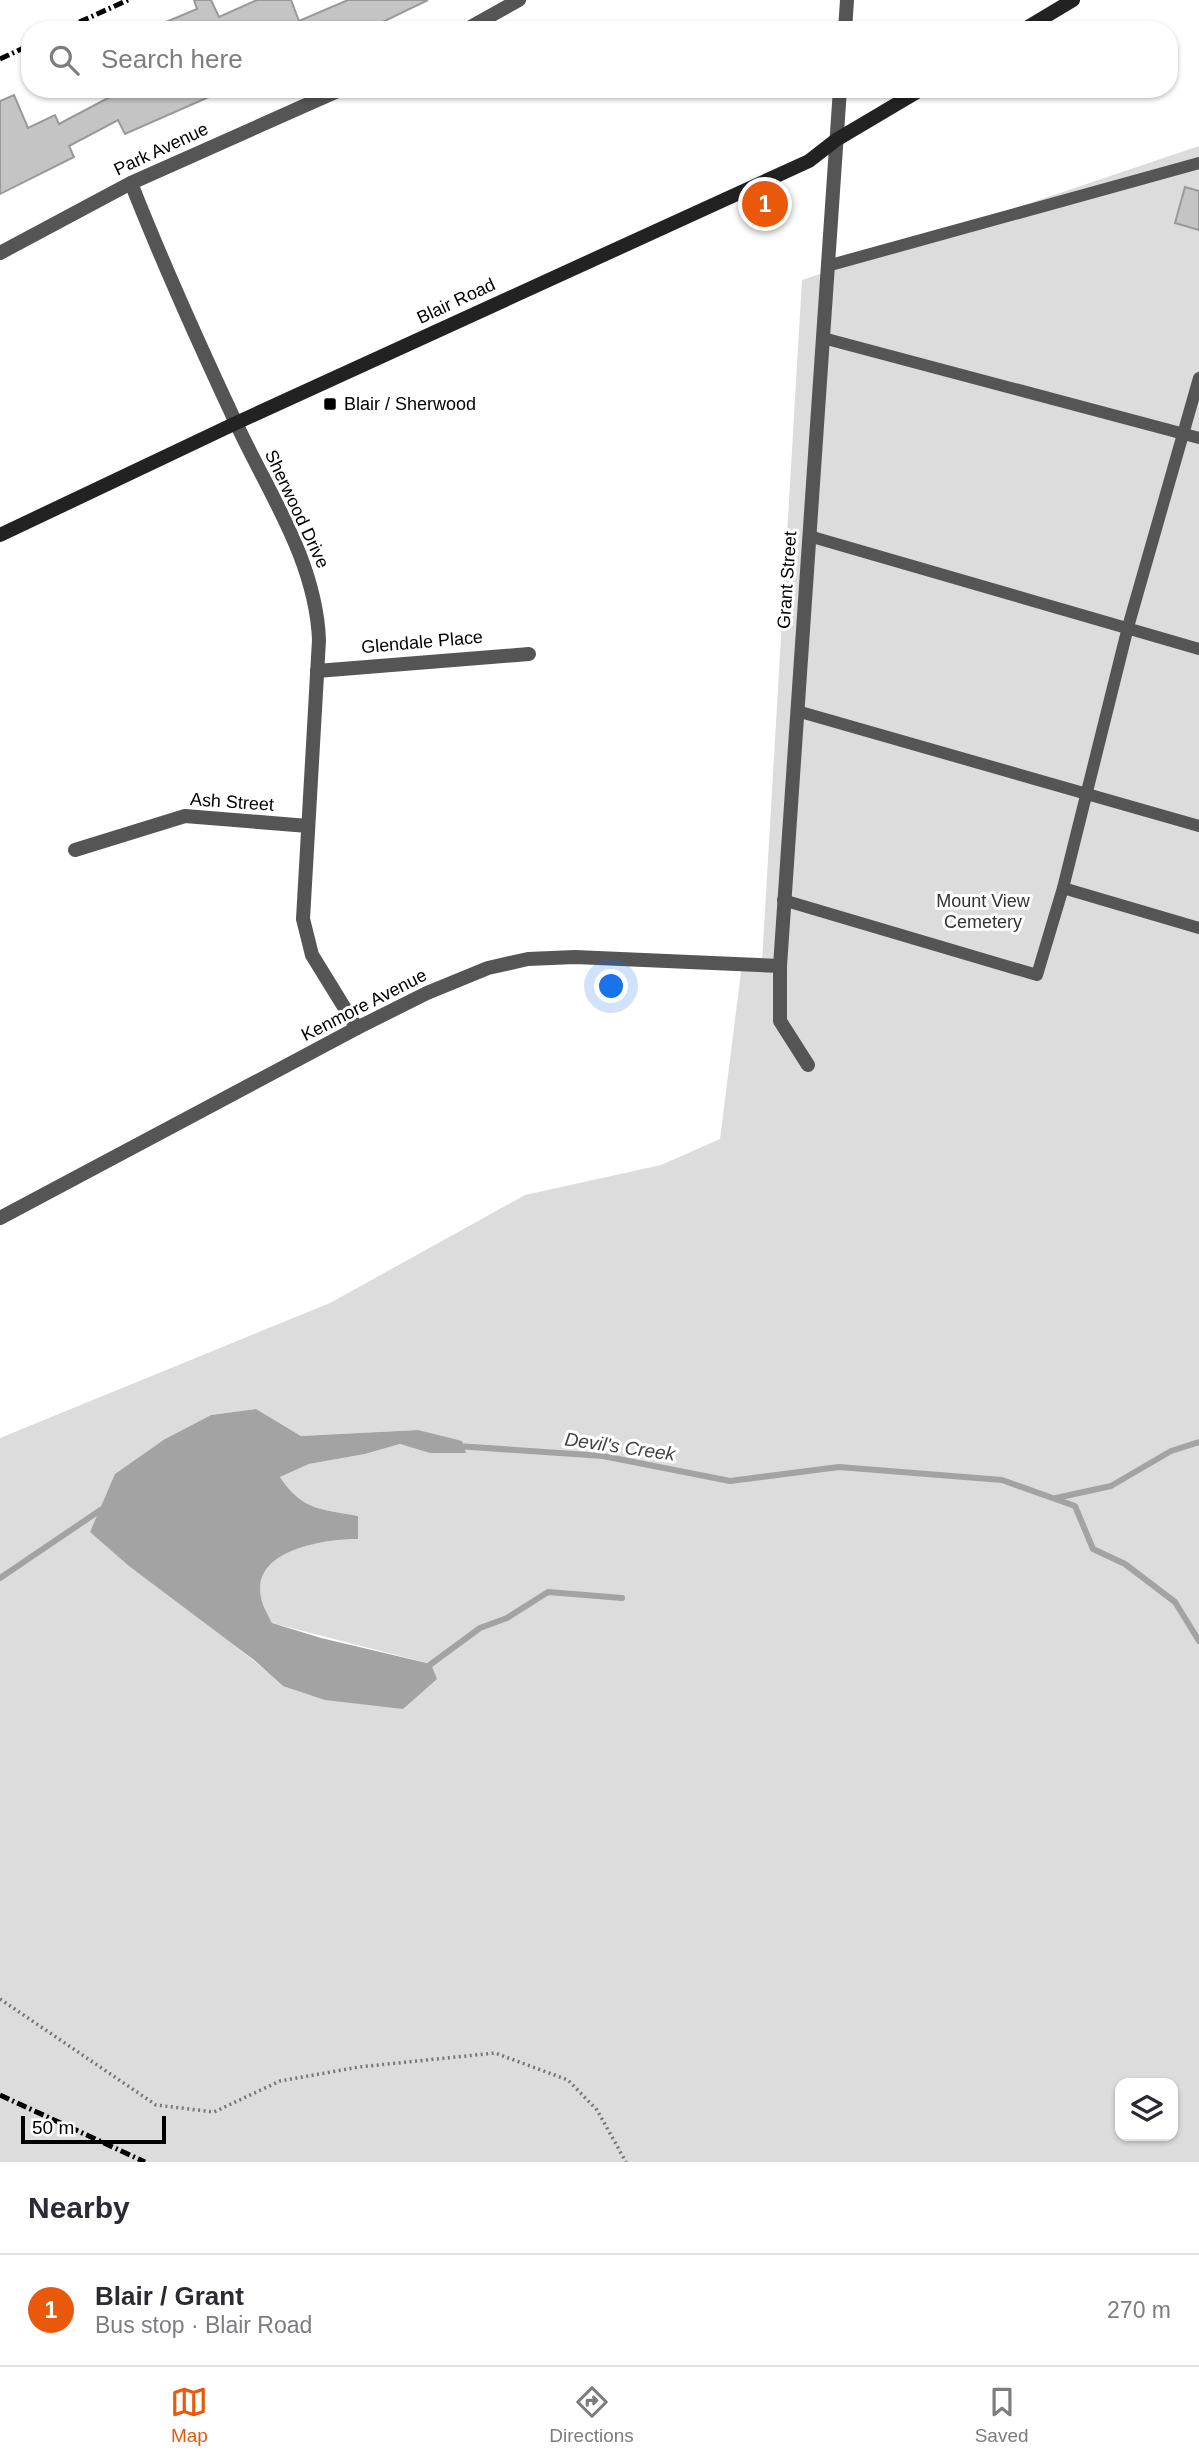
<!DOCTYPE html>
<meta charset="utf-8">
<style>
body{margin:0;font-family:Helvetica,sans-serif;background:#f7f7f7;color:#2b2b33}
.controls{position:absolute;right:21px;bottom:21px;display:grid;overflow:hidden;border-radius:14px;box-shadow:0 2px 5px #0004}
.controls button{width:63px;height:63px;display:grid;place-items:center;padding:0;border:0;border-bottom:2px solid #e1e1e2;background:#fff;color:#2b2b33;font:35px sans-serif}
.scale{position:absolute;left:21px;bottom:18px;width:145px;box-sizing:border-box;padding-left:7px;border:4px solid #000;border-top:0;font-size:19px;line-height:24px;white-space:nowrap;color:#000;-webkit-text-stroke:5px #fff;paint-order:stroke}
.you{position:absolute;left:612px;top:987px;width:24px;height:24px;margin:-18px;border:5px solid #fff;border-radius:50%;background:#1a73e8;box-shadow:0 0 0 10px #1a73e833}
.badge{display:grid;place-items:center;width:46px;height:46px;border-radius:50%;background:#ea580c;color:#fff;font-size:23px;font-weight:700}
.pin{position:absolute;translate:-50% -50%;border:4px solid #fff;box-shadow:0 2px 7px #0006}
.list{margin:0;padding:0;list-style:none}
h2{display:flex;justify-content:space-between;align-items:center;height:91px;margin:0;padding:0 28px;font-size:30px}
h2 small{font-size:23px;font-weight:400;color:#7c7c81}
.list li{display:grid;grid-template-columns:46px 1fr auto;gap:21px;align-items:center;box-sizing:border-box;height:112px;padding:0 28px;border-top:2px solid #e1e1e2}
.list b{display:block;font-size:26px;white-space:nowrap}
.list p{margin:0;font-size:23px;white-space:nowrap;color:#7c7c81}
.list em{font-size:23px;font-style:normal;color:#7c7c81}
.icon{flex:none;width:38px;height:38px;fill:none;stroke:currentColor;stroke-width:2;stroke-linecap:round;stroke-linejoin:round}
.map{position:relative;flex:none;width:1199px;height:2162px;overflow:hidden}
.search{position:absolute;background:#fff;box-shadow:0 2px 5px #0004;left:21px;right:21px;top:21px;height:77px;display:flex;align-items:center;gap:18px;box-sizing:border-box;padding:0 24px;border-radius:28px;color:#7c7c81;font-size:26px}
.sheet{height:203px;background:#fff}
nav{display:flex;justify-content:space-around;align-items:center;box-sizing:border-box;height:98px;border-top:2px solid #e1e1e2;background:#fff;font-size:19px;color:#7c7c81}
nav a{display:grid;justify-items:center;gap:4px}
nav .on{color:#ea580c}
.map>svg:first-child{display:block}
.green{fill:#dcdcdc;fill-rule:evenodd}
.water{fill:#a3a3a3}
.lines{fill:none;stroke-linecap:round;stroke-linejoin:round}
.stream{stroke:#a3a3a3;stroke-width:6}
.building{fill:#c4c4c4;stroke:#999;stroke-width:2}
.path{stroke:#777;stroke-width:3.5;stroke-dasharray:2 3.5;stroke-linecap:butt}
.lane{stroke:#555;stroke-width:12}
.street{stroke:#555;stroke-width:14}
.secondary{stroke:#222;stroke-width:14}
.rail{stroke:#000;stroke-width:5;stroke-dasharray:10 3.5 2 3.5;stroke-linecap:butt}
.poi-dot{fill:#000;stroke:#fff;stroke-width:2.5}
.labels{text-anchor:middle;stroke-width:6;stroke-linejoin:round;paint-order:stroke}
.street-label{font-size:18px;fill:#000;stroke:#fff}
.poi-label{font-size:18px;fill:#000;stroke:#fff;text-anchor:start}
.park-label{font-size:18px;fill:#333;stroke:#fff}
.water-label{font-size:19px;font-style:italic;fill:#444;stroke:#fff}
</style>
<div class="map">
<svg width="1199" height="2162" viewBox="0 0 1199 2162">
<rect width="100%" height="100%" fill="#fff"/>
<path class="green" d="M1199 146V2162H0V1438L330 1303 525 1195 661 1165 720 1139 742 964 762 962 802 280ZM256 1409 301 1436 418 1430 462 1442 465 1453H431L400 1444 365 1454 309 1464 280 1477C305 1511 318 1509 358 1516L357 1539C325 1539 250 1549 261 1597 262 1606 268 1615 272 1623L431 1664 283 1686C222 1631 152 1586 90 1532L165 1439 211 1415ZM1120 2083H1173V2136H1120Z"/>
<path class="water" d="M256 1409 301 1436 418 1430 462 1441 466 1453H430L400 1444 365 1454 309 1464 280 1477C303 1511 321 1509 358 1516V1539C326 1539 251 1549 261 1597 262 1605 268 1615 272 1623L321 1638 431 1664 437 1679 403 1709 325 1700 283 1686 254 1660 129 1566 90 1532 115 1474 165 1439 211 1415Z"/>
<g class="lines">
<g class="stream">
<path d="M457 1446 603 1456 730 1481 839 1467 1002 1480 1075 1506 1093 1549 1125 1564 1175 1602 1199 1641"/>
<path d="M1056 1498 1111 1486 1171 1451 1199 1442"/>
<path d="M0 1578 105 1507"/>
<path d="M431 1664 480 1628 507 1618 548 1592 622 1598"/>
</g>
</g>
<g class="building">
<path d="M194 0H211L219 17 257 0H291L299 21 348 0H428L366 30H147L197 9Z"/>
<path d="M125 89H227L125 134 118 120 69 146 74 157 0 194V101L14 95 28 128 55 115 59 124Z"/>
<path d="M1185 187 1199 191V230L1175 223Z"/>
</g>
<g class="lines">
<path class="path" d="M0 1999 156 2105 214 2112 280 2081 359 2067 495 2053 568 2080 597 2110 626 2162"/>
<g class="lane">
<path d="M827 266 1199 163"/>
<path d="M823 338 1199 438"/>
<path d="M809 536 1199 649"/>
<path d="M797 711 1199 826"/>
<path d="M1063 888 1199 928"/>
<path d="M783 900 1037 975 1063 888 1128 627 1199 378"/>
</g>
<g class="street">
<path d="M465 30 519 0"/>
<path d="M845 30 847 0"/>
<path d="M131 183C163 264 199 344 236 423 268 492 316 561 319 640L303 919 312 955 357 1028"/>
<path d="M0 253 131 183 342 89"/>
<path d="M317 671 529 654"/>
<path d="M75 850 185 816 308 826"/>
<path d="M808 1065 780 1021V966L840 89"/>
<path d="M0 1218 357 1028 427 993 488 968 528 959 575 957 780 966"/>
</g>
<g class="secondary">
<path d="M1023 30 1073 0"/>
<path d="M0 535 236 423 809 161 836 140 922 89"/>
</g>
<g class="rail">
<path d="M62 30 128 0"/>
<path d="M0 59 30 45"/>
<path d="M0 2095 145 2162"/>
</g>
</g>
<rect class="poi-dot" x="323" y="397" width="14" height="14" rx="3.5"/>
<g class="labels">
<g class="street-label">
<text transform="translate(161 149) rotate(-25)" y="6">Park Avenue</text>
<text transform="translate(456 301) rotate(-25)" y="6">Blair Road</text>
<text transform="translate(297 509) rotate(65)" y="6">Sherwood Drive</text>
<text transform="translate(787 580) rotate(-86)" y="6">Grant Street</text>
<text transform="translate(422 642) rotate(-5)" y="6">Glendale Place</text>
<text transform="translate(232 802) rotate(4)" y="6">Ash Street</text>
<text transform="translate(364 1005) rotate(-27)" y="6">Kenmore Avenue</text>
</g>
<g class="poi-label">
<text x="344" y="410">Blair / Sherwood</text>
</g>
<g class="park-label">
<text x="983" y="907">Mount View<tspan x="983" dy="21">Cemetery</tspan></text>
</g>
<g class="water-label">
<text transform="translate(620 1446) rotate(8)" y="7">Devil's Creek</text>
</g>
</g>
</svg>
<div class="controls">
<button><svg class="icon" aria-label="layers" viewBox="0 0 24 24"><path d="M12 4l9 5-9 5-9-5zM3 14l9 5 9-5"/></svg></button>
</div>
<div class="scale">50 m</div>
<div class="you"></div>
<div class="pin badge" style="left:765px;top:204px">1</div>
<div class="search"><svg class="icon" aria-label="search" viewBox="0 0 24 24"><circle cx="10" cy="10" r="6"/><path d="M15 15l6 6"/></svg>Search here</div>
</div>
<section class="sheet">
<h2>Nearby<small></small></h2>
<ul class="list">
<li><span class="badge">1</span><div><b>Blair / Grant</b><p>Bus stop · Blair Road</p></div><em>270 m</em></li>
</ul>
</section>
<nav>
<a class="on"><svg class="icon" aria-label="map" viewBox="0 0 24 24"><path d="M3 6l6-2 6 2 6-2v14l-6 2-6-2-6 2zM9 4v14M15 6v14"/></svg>Map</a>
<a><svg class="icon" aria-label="directions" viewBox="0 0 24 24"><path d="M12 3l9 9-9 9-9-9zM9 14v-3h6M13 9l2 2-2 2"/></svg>Directions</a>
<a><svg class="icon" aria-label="saved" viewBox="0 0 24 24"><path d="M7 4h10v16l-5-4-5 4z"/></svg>Saved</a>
</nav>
